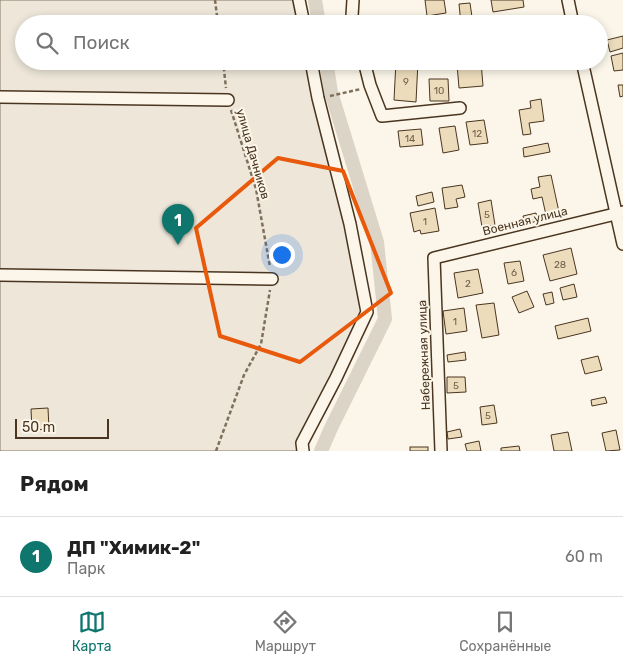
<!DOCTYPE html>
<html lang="ru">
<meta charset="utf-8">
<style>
body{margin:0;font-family:Rubik,sans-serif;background:#f6f6f6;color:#222}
.scale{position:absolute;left:15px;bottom:12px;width:94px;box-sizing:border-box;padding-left:5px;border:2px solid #4a3520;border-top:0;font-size:14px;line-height:18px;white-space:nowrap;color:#4a3520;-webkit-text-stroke:4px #fbf6e9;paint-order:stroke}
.you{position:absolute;left:281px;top:254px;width:18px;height:18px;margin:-12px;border:4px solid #fff;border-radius:50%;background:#1a73e8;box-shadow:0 0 0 8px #1a73e833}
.badge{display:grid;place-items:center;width:32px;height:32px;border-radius:50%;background:#0f766e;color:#fff;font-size:16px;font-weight:700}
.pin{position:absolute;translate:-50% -41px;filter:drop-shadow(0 1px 2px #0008)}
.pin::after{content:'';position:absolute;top:26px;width:18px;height:15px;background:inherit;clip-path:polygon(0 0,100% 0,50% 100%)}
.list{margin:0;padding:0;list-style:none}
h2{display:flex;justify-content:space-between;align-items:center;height:65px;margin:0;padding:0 20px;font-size:21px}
h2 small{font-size:16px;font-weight:400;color:#767676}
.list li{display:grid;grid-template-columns:32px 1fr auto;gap:15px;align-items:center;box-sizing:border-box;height:80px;padding:0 20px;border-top:1px solid #e0e0e0}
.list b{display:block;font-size:19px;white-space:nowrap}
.list p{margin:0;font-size:16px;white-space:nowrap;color:#767676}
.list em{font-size:16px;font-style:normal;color:#767676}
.icon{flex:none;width:28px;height:28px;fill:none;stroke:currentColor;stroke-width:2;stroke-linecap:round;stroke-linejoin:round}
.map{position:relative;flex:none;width:623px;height:451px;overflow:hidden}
.search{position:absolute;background:#fff;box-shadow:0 2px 8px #0003;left:15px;right:15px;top:15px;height:55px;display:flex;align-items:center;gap:12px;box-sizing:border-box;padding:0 18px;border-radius:28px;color:#767676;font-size:19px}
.sheet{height:145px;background:#fff}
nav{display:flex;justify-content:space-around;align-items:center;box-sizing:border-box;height:70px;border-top:1px solid #e0e0e0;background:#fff;font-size:14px;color:#767676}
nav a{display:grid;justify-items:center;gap:2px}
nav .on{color:#0f766e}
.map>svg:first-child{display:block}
.green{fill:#ede6d9;stroke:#887966}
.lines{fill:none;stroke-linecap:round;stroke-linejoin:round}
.canal{stroke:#dcd4c6;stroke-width:14}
.building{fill:#ecdcbc;stroke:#4a3520}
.street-casing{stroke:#4a3520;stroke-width:14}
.path{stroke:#7f6f5c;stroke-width:2.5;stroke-dasharray:4 2.5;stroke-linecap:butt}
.street{stroke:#fbf6e9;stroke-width:11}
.marked{fill:none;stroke:#e8590c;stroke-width:4;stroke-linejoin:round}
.labels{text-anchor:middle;stroke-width:4;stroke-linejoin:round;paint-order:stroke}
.number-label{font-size:10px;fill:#725f47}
.street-label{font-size:12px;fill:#4a3520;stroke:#fbf6e9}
</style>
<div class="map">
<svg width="623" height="451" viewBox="0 0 623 451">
<rect width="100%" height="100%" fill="#fbf6e9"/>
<path class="green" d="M0 0H301L306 24H24V61H313L369 312C355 359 332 400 309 442L307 451H0Z"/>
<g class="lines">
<g class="canal">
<path d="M315 0 319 24"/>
<path d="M321 451 331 428 385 319 377 242 331 92 326 61"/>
</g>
</g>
<g class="building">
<path d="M425 0H444L446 13 427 16Z"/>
<path d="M491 0H523L524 7 493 12Z"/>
<path d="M470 3 473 24H461L459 4Z"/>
<path d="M623 36V48L610 52 607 40Z"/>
<path d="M623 53V70L614 71 611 56Z"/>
<path d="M396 61H418L416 102 394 100Z"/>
<path d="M507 61H535L536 64 509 69Z"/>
<path d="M481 62 483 86 459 88 457 64Z"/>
<path d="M429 79H448L449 101H430Z"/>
<path d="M618 85H623V96L620 97Z"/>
<path d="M541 99 544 121 529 123 531 134 523 135 519 110 531 108 530 101Z"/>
<path d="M484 120 488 143 470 145 466 122Z"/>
<path d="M455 126 459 150 443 153 439 128Z"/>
<path d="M421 129 423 145 400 147 398 131Z"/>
<path d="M548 143 550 152 524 157 523 148Z"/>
<path d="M551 175 559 212 546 215 542 197 533 199 531 189 540 187 538 177Z"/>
<path d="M462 185 465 197 456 199 458 207 445 209 442 188Z"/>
<path d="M432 192 434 202 418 206 416 196Z"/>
<path d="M491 200 495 225 482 227 478 203Z"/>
<path d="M435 208 439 231 421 234 420 230 414 232 410 213Z"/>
<path d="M536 213 538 221 525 224 523 216Z"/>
<path d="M571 248 577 274 550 281 543 255Z"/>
<path d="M520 261 524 281 508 284 504 263Z"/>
<path d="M478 269 483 293 458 298 454 273Z"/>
<path d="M574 284 577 297 563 300 560 288Z"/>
<path d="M527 291 534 307 519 313 512 297Z"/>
<path d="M552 292 554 303 546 305 543 294Z"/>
<path d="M494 303 499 335 482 338 476 305Z"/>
<path d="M464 308 467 331 446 334 443 311Z"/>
<path d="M588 318 591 331 558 339 555 326Z"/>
<path d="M465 352 466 360 448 362 447 355Z"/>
<path d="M598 356 602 370 585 374 581 360Z"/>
<path d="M447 377H465L466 392 447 393Z"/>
<path d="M605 397 607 403 592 406 591 400Z"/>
<path d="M494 405 497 423 482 425 480 407Z"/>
<path d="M48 408 49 429 32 430 31 409Z"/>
<path d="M460 429 462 437 448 439 447 432Z"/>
<path d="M616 430 620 450 606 451 602 433Z"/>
<path d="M568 432 572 451H554L551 435Z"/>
<path d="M479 441 481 451H467L465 444Z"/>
<path d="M519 446 520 451H501V448Z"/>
<rect x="410" y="447" width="18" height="4"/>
</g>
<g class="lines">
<defs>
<g id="street">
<path d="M299 0 304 24"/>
<path d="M353 0 352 16 354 24"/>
<path d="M568 0 573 24"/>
<path d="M364 61 370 85 382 116 460 108"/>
<path d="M582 61 623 244"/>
<path d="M0 97 228 100"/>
<path d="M0 275 272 279"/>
<path d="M303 451 302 443 336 378 367 312 350 224 318 98 311 61"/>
<path d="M441 451 434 258 623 212"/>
</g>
</defs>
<use href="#street" class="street-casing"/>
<g class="path">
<path d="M215 0 218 24"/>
<path d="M223 61 226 88"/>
<path d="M330 96 361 89"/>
<path d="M231 110 256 189 270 267"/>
<path d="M216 451 244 375 261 344 270 290"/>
</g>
<use href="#street" class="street"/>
</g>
<path class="marked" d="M278 158 343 171 391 293 300 362 220 336 196 228Z"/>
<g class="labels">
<g class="number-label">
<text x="406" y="85">9</text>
<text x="439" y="94">10</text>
<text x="477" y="137">12</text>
<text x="410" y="142">14</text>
<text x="487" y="218">5</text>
<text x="425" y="225">1</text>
<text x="560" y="268">28</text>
<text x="514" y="276">6</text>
<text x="468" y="287">2</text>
<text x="455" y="325">1</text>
<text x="456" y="389">5</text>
<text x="488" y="419">5</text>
</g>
<g class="street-label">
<text transform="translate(253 154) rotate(74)" y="4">улица Дачников</text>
<text transform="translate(525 221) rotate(-14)" y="4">Военная улица</text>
<text transform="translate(424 355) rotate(-92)" y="4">Набережная улица</text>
</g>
</g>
</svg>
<div class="scale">50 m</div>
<div class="you"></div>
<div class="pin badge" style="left:178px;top:245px">1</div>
<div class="search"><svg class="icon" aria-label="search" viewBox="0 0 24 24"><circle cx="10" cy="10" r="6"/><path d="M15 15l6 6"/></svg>Поиск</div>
</div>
<section class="sheet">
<h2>Рядом<small></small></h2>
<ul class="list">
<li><span class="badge">1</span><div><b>ДП &quot;Химик-2&quot;</b><p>Парк</p></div><em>60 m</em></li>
</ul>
</section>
<nav>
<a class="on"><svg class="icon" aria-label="map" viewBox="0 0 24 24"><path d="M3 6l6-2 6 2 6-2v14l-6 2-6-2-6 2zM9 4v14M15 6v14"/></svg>Карта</a>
<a><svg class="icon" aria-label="directions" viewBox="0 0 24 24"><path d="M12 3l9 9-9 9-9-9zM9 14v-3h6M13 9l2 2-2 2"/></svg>Маршрут</a>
<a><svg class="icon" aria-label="saved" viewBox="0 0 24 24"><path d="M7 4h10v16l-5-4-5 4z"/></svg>Сохранённые</a>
</nav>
